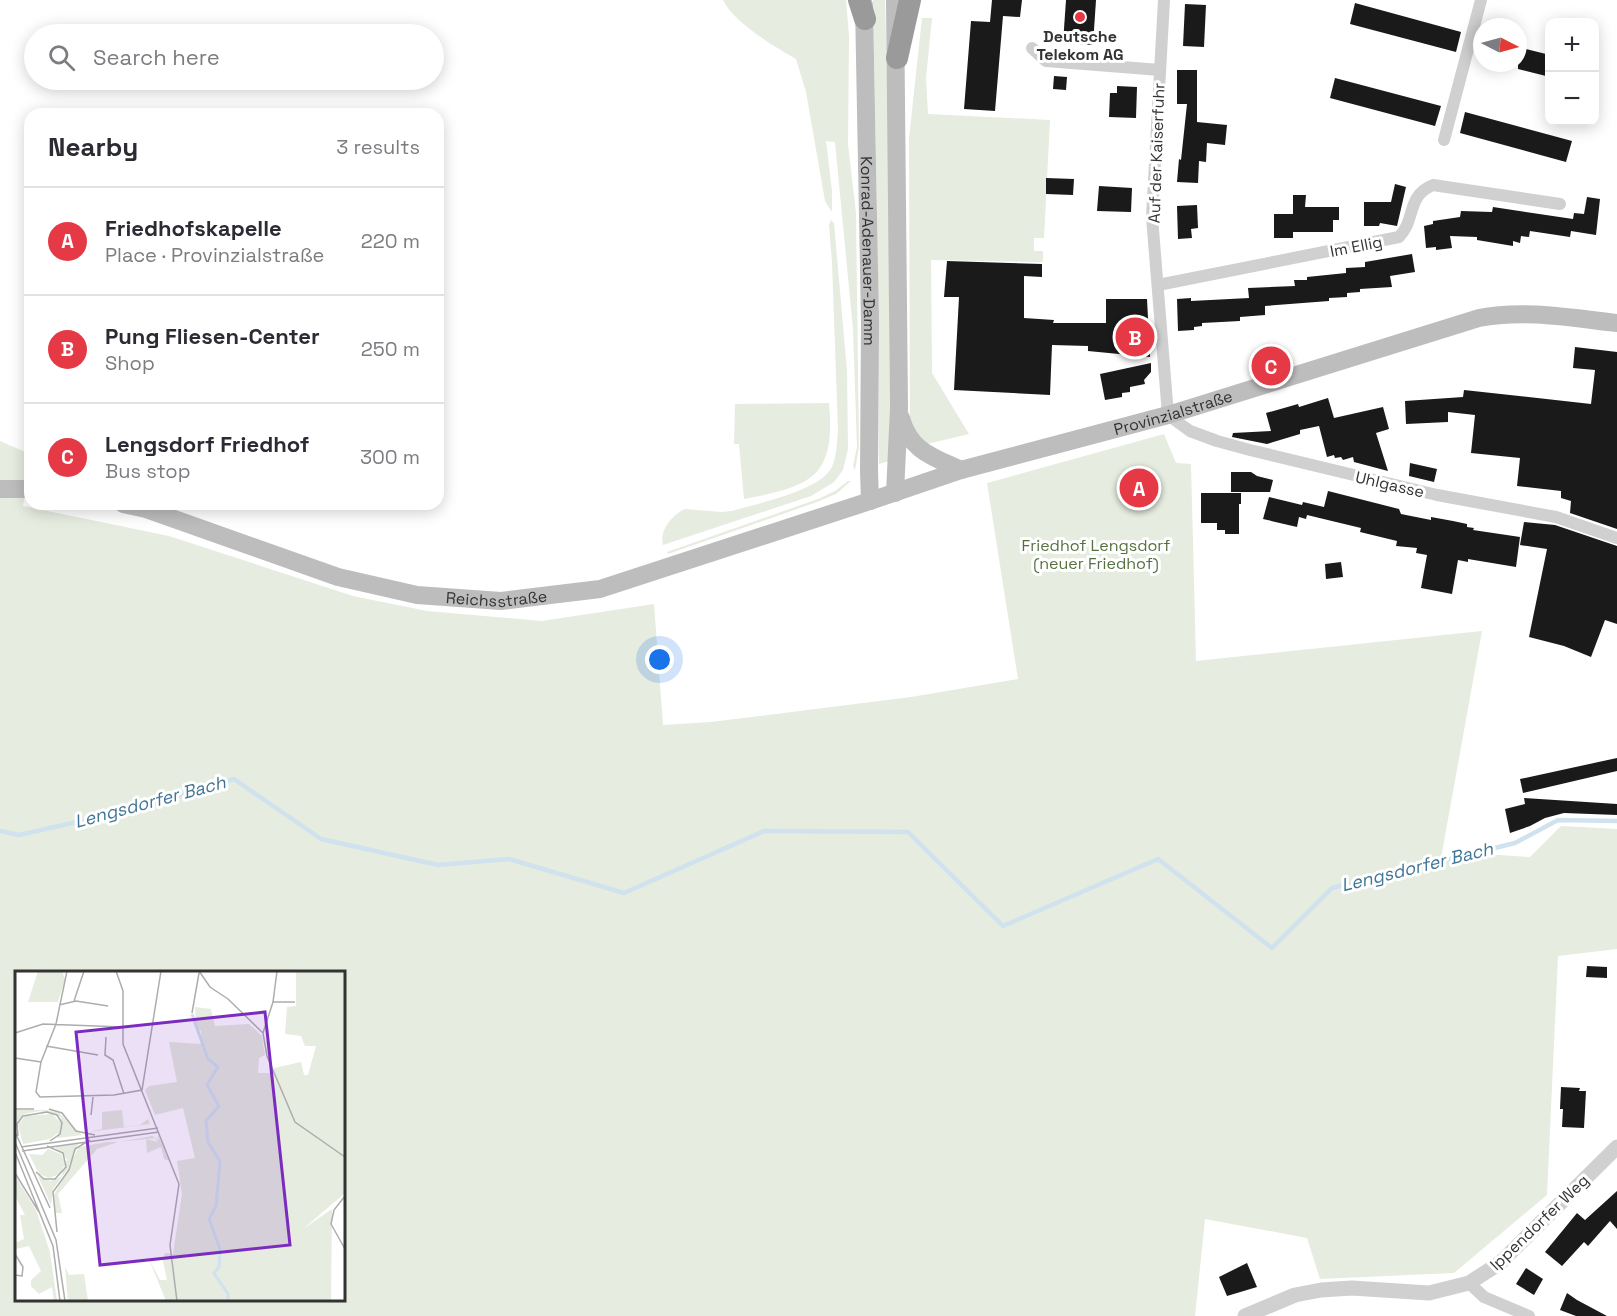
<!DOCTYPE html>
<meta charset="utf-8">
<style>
body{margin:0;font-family:"Space Grotesk",sans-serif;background:#f2f2f3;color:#2b2b33}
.controls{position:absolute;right:18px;top:18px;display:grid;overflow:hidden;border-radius:12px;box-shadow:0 3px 15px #0003}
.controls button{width:54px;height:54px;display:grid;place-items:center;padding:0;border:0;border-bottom:2px solid #e1e1e2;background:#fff;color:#2b2b33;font:30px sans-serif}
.compass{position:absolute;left:1473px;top:18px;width:54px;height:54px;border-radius:50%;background:#fff;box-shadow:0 3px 15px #0003;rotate:96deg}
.you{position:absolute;left:660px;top:660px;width:21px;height:21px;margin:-15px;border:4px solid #fff;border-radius:50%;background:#1a73e8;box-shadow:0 0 0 9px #1a73e833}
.badge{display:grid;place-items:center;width:39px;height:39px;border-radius:50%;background:#e63946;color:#fff;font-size:20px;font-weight:700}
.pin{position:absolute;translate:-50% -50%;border:3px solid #fff;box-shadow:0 2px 6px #0006}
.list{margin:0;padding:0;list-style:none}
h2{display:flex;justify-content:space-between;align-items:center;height:78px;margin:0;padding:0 24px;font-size:26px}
h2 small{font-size:20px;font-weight:400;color:#7c7c81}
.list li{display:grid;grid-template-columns:39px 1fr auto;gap:18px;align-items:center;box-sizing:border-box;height:108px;padding:0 24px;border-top:2px solid #e1e1e2}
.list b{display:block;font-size:22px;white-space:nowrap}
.list p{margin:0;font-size:20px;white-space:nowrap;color:#7c7c81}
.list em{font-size:20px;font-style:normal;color:#7c7c81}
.icon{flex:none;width:33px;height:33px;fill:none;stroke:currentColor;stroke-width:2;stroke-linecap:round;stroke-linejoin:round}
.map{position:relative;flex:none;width:1617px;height:1316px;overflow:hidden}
.search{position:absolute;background:#fff;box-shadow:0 3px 15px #0003;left:24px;top:24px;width:420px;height:66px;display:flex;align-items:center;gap:15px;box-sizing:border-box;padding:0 21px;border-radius:33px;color:#7c7c81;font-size:22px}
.panel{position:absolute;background:#fff;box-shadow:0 3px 15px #0003;left:24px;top:108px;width:420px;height:402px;border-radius:18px}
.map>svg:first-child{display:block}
.green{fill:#e6ecdf;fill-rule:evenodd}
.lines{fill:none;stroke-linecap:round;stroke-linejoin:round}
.stream{stroke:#cfe2ee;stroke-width:4.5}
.building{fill:#1a1a1a}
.minor{stroke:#d0d0d0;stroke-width:12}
.tertiary{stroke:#d0d0d0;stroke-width:15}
.secondary{stroke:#bdbdbd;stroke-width:18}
.motorway{stroke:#9a9a9a;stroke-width:22}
.poi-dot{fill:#e63946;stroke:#fff;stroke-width:2}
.labels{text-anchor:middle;stroke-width:6;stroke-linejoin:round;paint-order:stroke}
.poi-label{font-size:16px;font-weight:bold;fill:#333;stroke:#fff}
.street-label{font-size:16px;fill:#333;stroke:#fff}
.park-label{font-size:16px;fill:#56703f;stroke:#fff}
.water-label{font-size:18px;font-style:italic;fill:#3f7597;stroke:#fff}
.inset-river{fill:none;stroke:#cfe2ee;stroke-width:3}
.inset-road{fill:none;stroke:#adadad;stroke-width:1.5}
.view{fill:#7b2cbf;fill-opacity:0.15;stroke:#7b2cbf;stroke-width:3}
.inset-edge{fill:none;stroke:#333;stroke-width:3}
</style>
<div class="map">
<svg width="1617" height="1316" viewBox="0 0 1617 1316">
<rect width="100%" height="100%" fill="#fff"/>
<g class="green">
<path d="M723 0H846L849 36 848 144 856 213 859 447 855 470 853 466 857 447 853 329 835 142 826 141 832 191V212L825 201 806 92 796 59C775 47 733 22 723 0Z"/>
<path d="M873 0H885L889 148 890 461 879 464 877 211Z"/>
<path d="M922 18H932L926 78 928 114 1050 120 1044 238H1034V251H1043V262L931 260 932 373 969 434 927 444 918 436 910 421 909 138Z"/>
<path d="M831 220 834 223 847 371 848 449 843 470 834 482 811 496 663 545C659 531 672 515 685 509L721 512 732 511C758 503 820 491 832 467 837 455 837 442 838 430L832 262 829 225Z"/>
<path d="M829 403C836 479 810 486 744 499L739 444H734L735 404Z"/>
<path d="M1164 434 1176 463 1191 464 1196 661 1482 631 1441 858 1482 854 1530 857 1561 826 1617 829V949L1558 956 1547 1195 1454 1273 1320 1279 1307 1238 1205 1219 1195 1316H0V441L30 454V466L23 506 169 536 353 596 427 611 542 621 654 604 663 725 711 722 911 697 1018 679 987 483ZM16 972H344V1300H16Z"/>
<path d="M848 481H851L836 494 817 502 668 554 667 552 818 499 835 491Z"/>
</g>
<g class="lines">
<path class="stream" d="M0 831 19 835 139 808 234 779 321 839 438 865 509 859 624 893 764 831 908 832 1003 926 1158 859 1272 948 1332 888 1515 843 1558 820 1617 821"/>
</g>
<g class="building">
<path d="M992 0H1022L1020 17 1003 16 995 111 964 109 971 21 990 22Z"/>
<path d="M1066 0H1096L1093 45 1063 43Z"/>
<path d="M1355 3 1461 32 1456 52 1350 24Z"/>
<path d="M1185 4 1206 5 1204 47 1183 46Z"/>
<path d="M1518 47 1550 55V77L1518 69Z"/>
<path d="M1177 70H1197V122L1227 125 1225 145 1207 143 1206 162 1199 161 1198 183 1177 182 1179 159 1181 160 1187 104H1177Z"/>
<path d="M1054 76 1067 77 1066 90 1053 89Z"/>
<path d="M1335 78 1441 106 1435 126 1330 98Z"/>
<path d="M1117 86 1137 87 1136 118 1109 117 1110 93H1117Z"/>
<path d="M1465 112 1572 141 1566 162 1460 133Z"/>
<path d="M1046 178 1074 179 1073 195 1046 194Z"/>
<path d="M1395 184 1406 187 1397 226 1380 223 1379 226H1364V202H1391Z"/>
<path d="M1099 186 1132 188 1131 212 1097 211Z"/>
<path d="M1293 195H1306L1305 207H1339V220H1333V232H1293V238H1274V214H1293Z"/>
<path d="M1587 197 1600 199 1596 235 1571 231 1570 237 1530 231 1529 237 1521 236 1520 243 1513 241V246L1477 240V237L1450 236 1452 248 1436 250V247L1426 248 1424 226 1433 224V221L1460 217 1461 211 1492 212 1493 207 1573 219 1574 213 1584 214Z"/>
<path d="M1197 205 1198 228 1191 229 1192 238 1178 239 1177 206Z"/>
<path d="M1412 254 1415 272 1390 276 1392 287 1360 289V292L1347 293V297L1329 298V301L1265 306V315L1240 317V321L1202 323V326L1194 327V330L1178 331 1177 299 1191 298V301L1249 298 1248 288 1295 286 1294 280H1307V277L1346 273V268L1365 267V262Z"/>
<path d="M947 261 1042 264V277L1024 276V318L1054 320 1053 323H1106V299H1147L1150 357 1088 351V346L1052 345 1050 395 954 390 959 297H944Z"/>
<path d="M1575 347 1617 352V529L1570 513 1571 501 1561 498V491L1517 486 1520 458 1471 453 1475 415 1448 412V422L1406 424 1405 401 1463 397 1464 390 1591 404 1595 370 1573 368Z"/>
<path d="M1151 363V372L1144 380 1145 384 1130 387V392L1122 393V397L1105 400 1100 374Z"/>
<path d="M1328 398 1334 418 1383 407 1389 429 1376 433 1388 471 1354 462 1353 457 1343 460 1341 457 1335 458 1334 455 1327 457 1319 426 1300 430V434L1267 444 1232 437 1233 433 1271 431 1266 413 1298 404 1299 407Z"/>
<path d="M1410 463 1437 469 1434 482 1409 476Z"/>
<path d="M1149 471 1159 498 1130 509 1120 482Z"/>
<path d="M1231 472H1251L1257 476 1273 480 1270 492H1231Z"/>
<path d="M1328 491 1399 509 1401 514 1431 520V517L1453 521 1467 524V527L1474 528 1473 530 1520 537 1516 567 1468 559V562L1458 560 1452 594 1421 588 1427 555 1416 553 1417 548 1396 546 1397 541 1360 532 1361 528 1307 515 1306 519 1299 517 1297 527 1263 519 1269 497 1302 505 1303 502 1324 507Z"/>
<path d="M1201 493H1241V504H1239V534H1225V530H1217V523H1201Z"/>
<path d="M1524 522 1555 525 1617 546V624L1605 620 1591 657 1564 646 1529 637 1547 549 1520 545Z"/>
<path d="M1341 562 1343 577 1326 579 1325 564Z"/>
<path d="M1617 758V771L1523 793 1520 779Z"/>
<path d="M1524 798 1617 804V815L1564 813 1545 818 1530 826 1510 833 1505 809 1525 804Z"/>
<path d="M1587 966 1607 967V978L1586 977Z"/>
<path d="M1561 1087 1580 1088 1579 1091H1586L1584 1128 1562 1127 1563 1109H1560Z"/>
<path d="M1617 1191V1229L1610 1221 1588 1246 1584 1242 1562 1266 1545 1252 1577 1213 1585 1220Z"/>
<path d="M1247 1263 1257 1287 1227 1296 1219 1277Z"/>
<path d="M1526 1268 1543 1279 1534 1295 1516 1284Z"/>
<path d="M1567 1293 1577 1300 1607 1316H1576L1560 1310Z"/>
</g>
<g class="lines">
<g class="minor">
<path d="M1164 0 1152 217 1168 415 1190 431 1217 441 1250 450 1437 495 1556 517 1617 538"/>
<path d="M1032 48 1046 61 1160 70"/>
<path d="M1444 140 1481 0"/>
<path d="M1158 285 1399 237C1416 220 1406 196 1433 185L1560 204"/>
<path d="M1469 1283 1484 1297 1529 1316"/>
</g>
<path class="tertiary" d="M1245 1316 1295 1295 1321 1290 1352 1288 1429 1293 1469 1283 1500 1263 1617 1147"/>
<g class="secondary">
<path d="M895 0 899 408 895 493"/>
<path id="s1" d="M864 5 870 322 869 471 870 501"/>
<path d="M901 418C910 451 933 457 961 470"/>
<path d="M0 489H30"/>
<path id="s2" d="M123 504 146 509 338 577 417 595 501 601 600 589 870 501 961 470 1168 415 1479 318C1524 309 1572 318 1617 323"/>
</g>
<g class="motorway">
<path d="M859 0 865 19"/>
<path d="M897 58 910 0"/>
</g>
</g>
<circle class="poi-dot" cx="1080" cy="17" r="6"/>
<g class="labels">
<g class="poi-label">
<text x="1080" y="42">Deutsche<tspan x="1080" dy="18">Telekom AG</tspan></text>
</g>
<g class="street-label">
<text transform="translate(1156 153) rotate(-88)" y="6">Auf der Kaiserfuhr</text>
<text transform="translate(1356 246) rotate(-11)" y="6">Im Ellig</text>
<text dy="6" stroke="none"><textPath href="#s1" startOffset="246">Konrad-Adenauer-Damm</textPath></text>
<text dy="6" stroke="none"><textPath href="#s2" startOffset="1092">Provinzialstraße</textPath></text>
<text transform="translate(1390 484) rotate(13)" y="6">Uhlgasse</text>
<text dy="6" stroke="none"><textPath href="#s2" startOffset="388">Reichsstraße</textPath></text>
<text transform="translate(1539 1222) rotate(-44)" y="6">Ippendorfer Weg</text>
</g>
<g class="park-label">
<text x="1096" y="551">Friedhof Lengsdorf<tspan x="1096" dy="18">(neuer Friedhof)</tspan></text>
</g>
<g class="water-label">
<text transform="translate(150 802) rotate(-15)" y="6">Lengsdorfer Bach</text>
<text transform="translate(1417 867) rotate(-14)" y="6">Lengsdorfer Bach</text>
</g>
</g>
<g transform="translate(15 971)">
<rect width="330" height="330" fill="#fff"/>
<path d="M23 0H47L50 8 43 31H13ZM281 0H330V222L288 258 317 238 316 330H151L134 288 145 309H152L148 290 150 282 158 283 167 223 162 190 180 187 168 137 140 144 130 119 134 115 162 111 154 71 187 73 186 60 181 56 180 36 196 38 200 55 234 53 247 65 250 84 244 87 243 102H257L259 97 286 91 289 104H293L301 75H290L286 65 270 63 272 36 281 35ZM0 139H33L44 142 67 164 42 167 46 146 25 140 9 143 0 158ZM107 139 109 156 125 154 133 148 135 153 74 161 87 158V141ZM37 143 45 151V160L35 168 8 173 3 154 10 145ZM142 164 144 166 154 190 149 188 146 176 132 182 131 168 143 171 140 167 104 171 137 165 144 169ZM120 166 93 171H103L82 178 43 223 47 242H40L39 224 64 176ZM64 172 52 199 38 218 36 234 23 205 35 210 46 206 52 188 40 176ZM33 178 46 183 50 193 45 203 34 207 24 203 14 183 27 184ZM0 205 21 239 35 281 42 330H39L37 316 24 323 16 315V309L26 300 14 275 0 278V272L9 268 5 244H10L0 225ZM50 296 54 304 69 303 73 330H53Z" fill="#e6ecdf"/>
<path class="inset-river" d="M177 43 193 88 203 96 192 114 204 135 191 150 193 171 205 190 201 235 194 248 205 278 204 296 199 302 213 323V330"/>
<path class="inset-road" d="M52 0 41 53 26 91 21 121 25 126 99 124 127 119 146 0M101 0 108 20V73L164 213 155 274 162 330M184 0 195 16 213 28 248 62 252 85 280 151 330 186M59 30 69 0M258 31H280M44 34 61 30 93 35M177 42 184 2M0 62 28 53 107 56M248 62 258 31 262 0M91 66 90 84 98 89 109 123M31 75 83 84M0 87 26 91M0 138H19M34 138 47 142 61 160 80 164M76 144 78 126M0 161 35 237M3 165 2 153 8 145 32 141 42 144 47 152 45 163 35 170M0 171 41 269 50 330M6 176 143 157M7 180 144 161M0 181 38 275 45 330M21 201 29 208H40L51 196 48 182 32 175M0 202 24 241M330 225 319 239 316 253 330 278M42 261 38 221 54 199 60 178 75 169M0 283 8 296 7 305 0 304"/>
<path class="view" d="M250 41 275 274 85 294 61 61Z"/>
<rect width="330" height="330" class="inset-edge"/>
</g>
</svg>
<div class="controls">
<button>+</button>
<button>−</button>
</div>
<svg class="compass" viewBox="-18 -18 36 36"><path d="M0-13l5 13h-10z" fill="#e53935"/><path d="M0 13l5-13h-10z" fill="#7c7c81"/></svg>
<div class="you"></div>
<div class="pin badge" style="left:1139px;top:488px">A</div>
<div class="pin badge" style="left:1135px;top:337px">B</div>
<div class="pin badge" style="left:1271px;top:366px">C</div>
<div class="search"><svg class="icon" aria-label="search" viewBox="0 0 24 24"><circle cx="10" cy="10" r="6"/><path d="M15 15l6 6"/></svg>Search here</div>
<section class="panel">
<h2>Nearby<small>3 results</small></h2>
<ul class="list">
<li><span class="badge">A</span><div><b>Friedhofskapelle</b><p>Place · Provinzialstraße</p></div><em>220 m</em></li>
<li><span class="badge">B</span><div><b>Pung Fliesen-Center</b><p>Shop</p></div><em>250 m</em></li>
<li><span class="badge">C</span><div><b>Lengsdorf Friedhof</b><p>Bus stop</p></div><em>300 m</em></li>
</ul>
</section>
</div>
